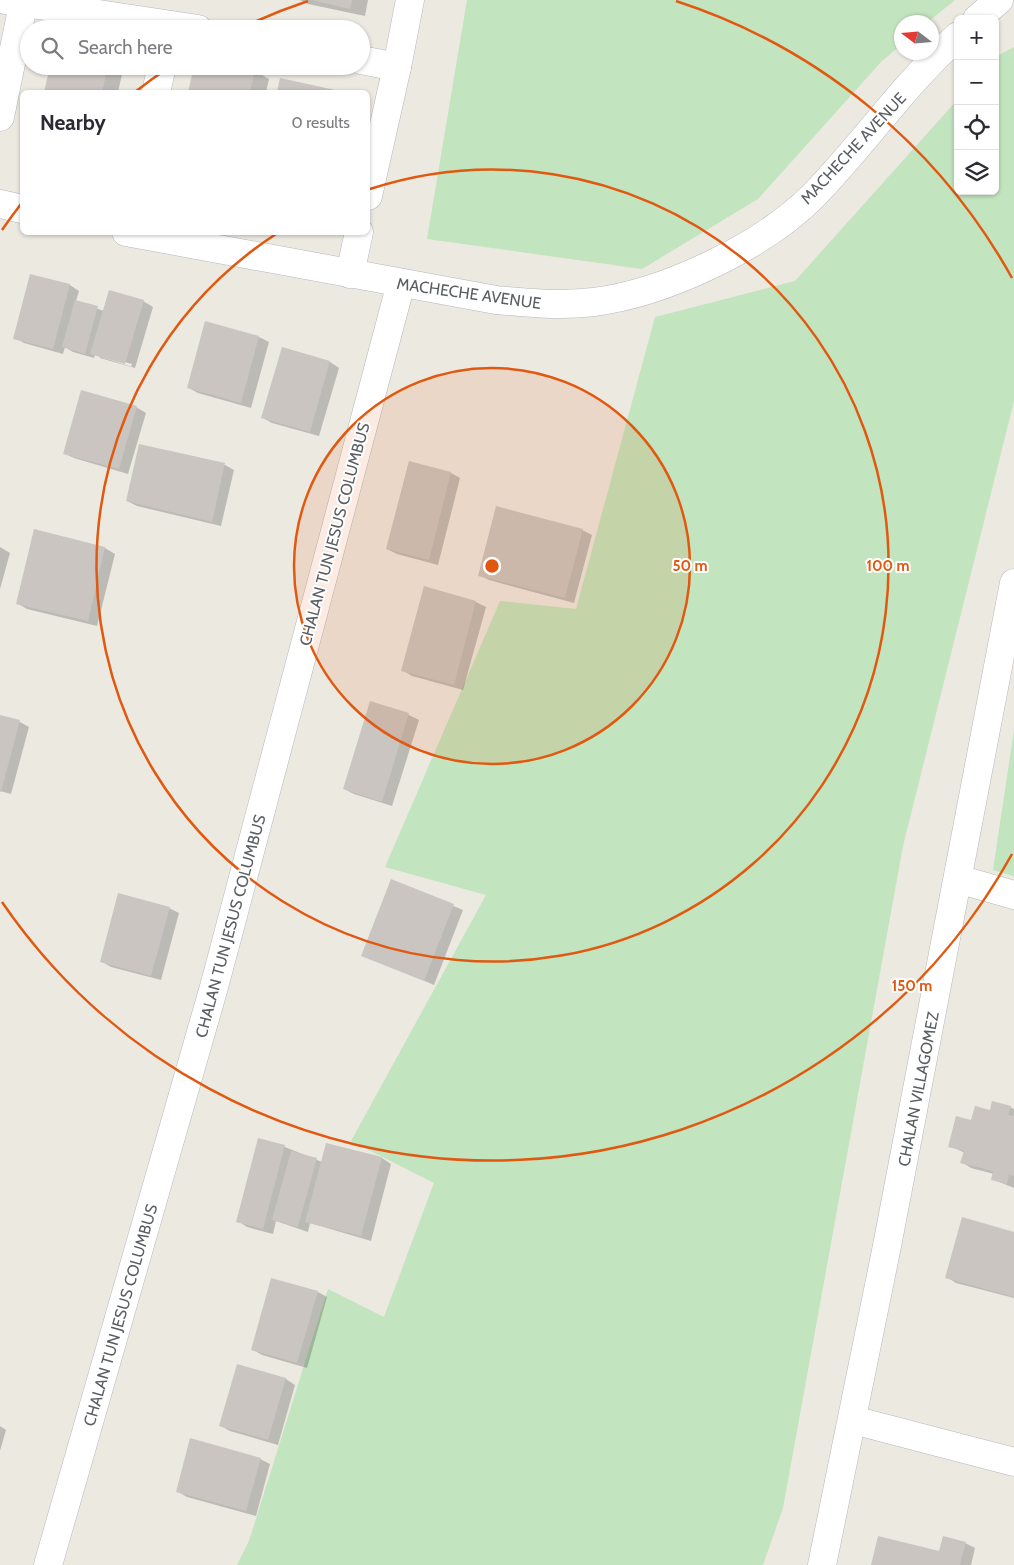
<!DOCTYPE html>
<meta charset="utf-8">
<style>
body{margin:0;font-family:Cabin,sans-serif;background:#f7f7f7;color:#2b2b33}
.controls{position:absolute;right:15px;top:15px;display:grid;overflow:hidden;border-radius:8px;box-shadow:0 1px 4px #0004}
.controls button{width:45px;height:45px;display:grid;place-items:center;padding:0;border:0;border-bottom:1px solid #e1e1e2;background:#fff;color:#2b2b33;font:25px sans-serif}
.compass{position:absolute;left:894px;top:15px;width:45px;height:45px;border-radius:50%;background:#fff;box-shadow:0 1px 4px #0004;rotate:286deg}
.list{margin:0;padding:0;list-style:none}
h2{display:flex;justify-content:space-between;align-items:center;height:65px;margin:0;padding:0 20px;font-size:21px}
h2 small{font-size:16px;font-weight:400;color:#7c7c81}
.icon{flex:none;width:28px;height:28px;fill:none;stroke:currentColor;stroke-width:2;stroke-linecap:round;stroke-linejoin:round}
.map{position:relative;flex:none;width:1014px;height:1565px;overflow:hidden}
.search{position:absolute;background:#fff;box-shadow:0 1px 4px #0004;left:20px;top:20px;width:350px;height:55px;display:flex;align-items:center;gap:12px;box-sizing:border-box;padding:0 18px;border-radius:28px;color:#7c7c81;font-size:19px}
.panel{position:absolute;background:#fff;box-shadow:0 1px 4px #0004;left:20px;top:90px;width:350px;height:145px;border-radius:8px}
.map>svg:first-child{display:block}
.green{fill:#c2e4be}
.shadow{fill:#0003;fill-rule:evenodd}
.building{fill:#cac5c1}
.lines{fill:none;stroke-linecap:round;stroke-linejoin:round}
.minor-casing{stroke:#b4b8bc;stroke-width:29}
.secondary-casing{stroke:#b3b7bc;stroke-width:29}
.minor{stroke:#fff;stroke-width:28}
.secondary{stroke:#fff;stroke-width:28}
.ring{fill:none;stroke:#e15910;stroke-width:2.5}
.labels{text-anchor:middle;stroke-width:4;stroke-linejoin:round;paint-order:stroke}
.street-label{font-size:16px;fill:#5a5e62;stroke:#fff}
.centre{fill:#e15910;stroke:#fff;stroke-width:2.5}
.ring-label{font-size:15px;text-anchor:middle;font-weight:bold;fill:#e15910;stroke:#fff;stroke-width:4;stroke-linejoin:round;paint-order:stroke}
</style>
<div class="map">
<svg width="1014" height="1565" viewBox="0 0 1014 1565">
<rect width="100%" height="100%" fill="#ece9e1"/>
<g class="green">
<path d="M467 0H955L928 22H902L901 45 881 62 758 199 642 269 427 239Z"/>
<path d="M1014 47V401L903 846 783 1508 763 1565H237L249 1541 328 1289 384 1317 434 1183 351 1141 486 895 385 867 500 601 576 609 655 317 795 281 958 99V191H995V57Z"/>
<path d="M1014 730V876L993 870Z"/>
</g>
<g class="shadow">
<path d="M300 0H368L365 16 308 4Z"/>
<path d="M51 66H124L118 92H46Z"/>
<path d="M196 66H233L255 71 269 79 266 92H190Z"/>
<path d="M281 80 335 91 337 92H279Z"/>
<path d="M70 285 79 291 76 301 104 311 143 301 153 307 135 368 95 355 94 358 73 352 65 347 63 354 24 343 15 338ZM100 355 132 364 131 367 100 358Z"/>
<path d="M206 323 259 337 269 342 251 408 198 393 189 388Z"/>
<path d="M330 362 339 368 319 436 272 423 263 418Z"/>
<path d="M136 407 146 413 128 474 74 458 64 453Z"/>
<path d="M409 462 451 473 460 478 438 565 397 554 387 549Z"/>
<path d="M225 465 234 470 221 526 137 506 127 501Z"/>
<path d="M582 530 592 535 574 603 489 580 479 575Z"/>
<path d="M35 531 105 548 115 554 97 626 27 609 17 603Z"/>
<path d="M0 547 10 553 0 589Z"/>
<path d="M424 588 476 602 486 607 463 690 412 676 402 670Z"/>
<path d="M371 703 409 715 419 720 392 806 354 794 344 789Z"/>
<path d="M0 716 20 722 29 727 11 794 0 791Z"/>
<path d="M392 881 463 910 434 985 363 955Z"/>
<path d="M169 908 179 913 161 980 111 967 101 961Z"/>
<path d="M1010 1107 1014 1109V1188L992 1179 994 1174 971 1168 962 1162 965 1153 950 1146 972 1122 991 1112Z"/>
<path d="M259 1140 285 1147 322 1162 382 1158 391 1164 371 1241 310 1223 308 1232 276 1221 273 1234 247 1227 238 1221Z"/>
<path d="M1014 1233V1298L956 1283 947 1277Z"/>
<path d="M318 1292 327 1297 307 1368 262 1355 253 1350Z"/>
<path d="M238 1366 286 1379 295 1385 278 1445 230 1431 221 1426Z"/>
<path d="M0 1426 6 1430 0 1451Z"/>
<path d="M260 1459 270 1464 256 1516 187 1497 177 1491Z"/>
<path d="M965 1543 975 1548 971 1565H873L940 1553Z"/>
</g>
<g class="building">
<path d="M312 0H352L350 9Z"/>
<path d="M50 66H108L102 92H44Z"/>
<path d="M194 66H239L255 70 250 92H188Z"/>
<path d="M280 78 335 90 334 92H277Z"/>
<path d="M30 274 70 284 53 349 13 339Z"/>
<path d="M109 290 144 300 125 364 90 354Z"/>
<path d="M75 300 98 306 85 354 62 347Z"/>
<path d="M205 321 259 336 241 403 187 388Z"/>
<path d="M282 347 330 361 310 432 261 418Z"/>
<path d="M81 390 137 406 119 469 63 454Z"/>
<path d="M139 444 225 463 212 522 126 501Z"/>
<path d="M409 461 451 472 429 560 386 549Z"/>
<path d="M496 506 583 529 565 598 478 576Z"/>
<path d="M34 529 105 547 88 621 16 604Z"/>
<path d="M424 586 476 601 454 685 401 671Z"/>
<path d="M370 701 409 713 382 802 343 789Z"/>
<path d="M0 715 20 720 1 792H0Z"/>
<path d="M391 879 454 904 424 981 361 956Z"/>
<path d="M118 893 170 907 151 976 100 962Z"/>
<path d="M992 1101 1011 1106 1008 1115 1014 1116V1176L1009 1175 1007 1184 991 1180 993 1171 960 1163 964 1151 948 1147 956 1116 971 1120 975 1106 990 1110Z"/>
<path d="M258 1138 285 1145 263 1229 236 1222Z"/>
<path d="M326 1143 382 1157 361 1236 305 1222Z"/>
<path d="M291 1151 317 1158 298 1227 272 1220Z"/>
<path d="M962 1217 1014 1232V1297L945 1278Z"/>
<path d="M271 1278 318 1291 297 1363 251 1350Z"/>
<path d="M237 1364 286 1378 268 1440 219 1426Z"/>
<path d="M190 1438 261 1458 246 1511 176 1492Z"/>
<path d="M878 1536 939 1551 943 1536 966 1542 960 1565H871Z"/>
</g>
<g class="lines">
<defs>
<g id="minor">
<path d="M5 0 198 29"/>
<path d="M361 60 397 67"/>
<path d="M156 92 162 66"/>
<path d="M0 117 24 0"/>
<path d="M368 196 397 67 410 0"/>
<path d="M350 274 359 232"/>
<path d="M958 879 1014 895"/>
<path d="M853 1420 1014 1462"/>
<path d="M48 1565 214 987 401 283"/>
<path d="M822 1565 887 1246 1014 583"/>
</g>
<g id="secondary">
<path d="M977 19 999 0"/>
<path d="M0 204 22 209"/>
<path d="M126 232 496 300C529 303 561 306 594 302 665 293 762 247 813 196 863 145 904 84 958 36"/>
</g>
</defs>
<use href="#minor" class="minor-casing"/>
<use href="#secondary" class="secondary-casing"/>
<use href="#minor" class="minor"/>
<use href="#secondary" class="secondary"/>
</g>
<circle cx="492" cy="566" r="198" fill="#e15910" fill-opacity=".12"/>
<g class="ring">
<circle cx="492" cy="566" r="198"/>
<path d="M370 189A396 396 0 1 1 276 234"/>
<path d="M1012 854A594 594 0 0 1 2 902M2 230A594 594 0 0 1 21 204M135 92A594 594 0 0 1 168 68M241 28A594 594 0 0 1 308 1M676 1A594 594 0 0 1 1012 278"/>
</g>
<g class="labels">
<g class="street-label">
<text transform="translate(853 148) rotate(-47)" y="6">MACHECHE AVENUE</text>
<text transform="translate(469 293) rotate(8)" y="6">MACHECHE AVENUE</text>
<text transform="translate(334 534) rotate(-75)" y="6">CHALAN TUN JESUS COLUMBUS</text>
<text transform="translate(230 926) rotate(-75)" y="6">CHALAN TUN JESUS COLUMBUS</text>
<text transform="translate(918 1089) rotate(-79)" y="6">CHALAN VILLAGOMEZ</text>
<text transform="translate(120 1315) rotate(-74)" y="6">CHALAN TUN JESUS COLUMBUS</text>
</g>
</g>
<circle cx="492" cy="566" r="8" class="centre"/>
<g class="ring-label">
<text x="690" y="571">50 m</text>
<text x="888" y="571">100 m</text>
<text x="912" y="991">150 m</text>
</g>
</svg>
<div class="controls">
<button>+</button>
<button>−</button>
<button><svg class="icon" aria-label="locate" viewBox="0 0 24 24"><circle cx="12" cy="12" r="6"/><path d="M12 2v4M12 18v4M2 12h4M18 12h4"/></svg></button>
<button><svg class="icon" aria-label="layers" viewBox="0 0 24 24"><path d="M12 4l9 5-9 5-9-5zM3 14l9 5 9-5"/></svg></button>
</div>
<svg class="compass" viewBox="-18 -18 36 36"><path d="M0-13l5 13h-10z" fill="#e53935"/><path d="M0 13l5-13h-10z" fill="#7c7c81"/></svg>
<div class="search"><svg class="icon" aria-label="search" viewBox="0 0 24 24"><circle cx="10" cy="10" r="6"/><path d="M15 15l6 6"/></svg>Search here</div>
<section class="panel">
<h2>Nearby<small>0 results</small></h2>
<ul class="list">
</ul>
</section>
</div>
